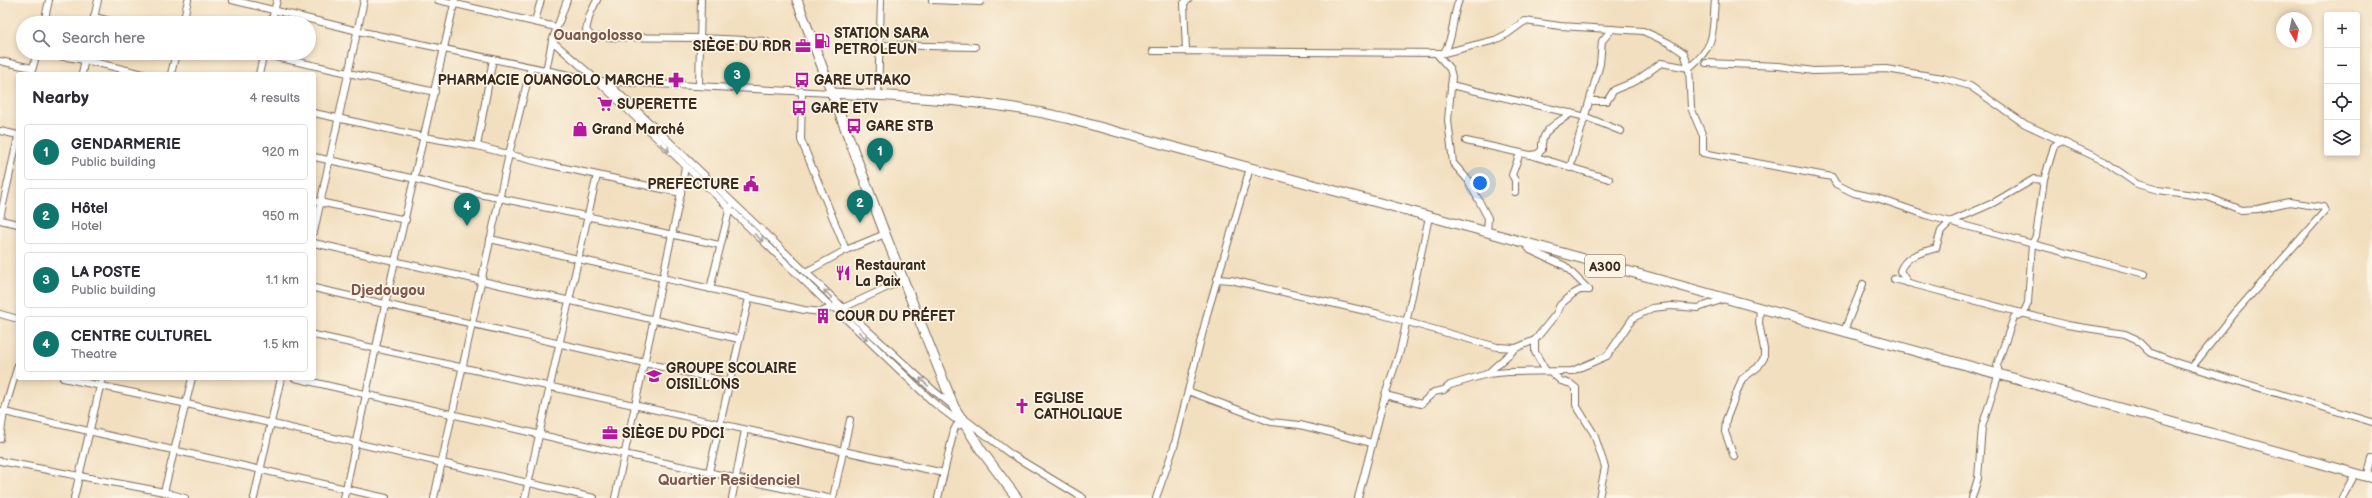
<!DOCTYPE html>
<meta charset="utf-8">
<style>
body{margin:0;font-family:"Balsamiq Sans",sans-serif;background:#f2f2f3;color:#2b2b33}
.controls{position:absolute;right:12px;top:12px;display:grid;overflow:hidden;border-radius:4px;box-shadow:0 2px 6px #0003}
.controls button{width:36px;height:36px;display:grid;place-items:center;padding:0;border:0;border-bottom:1px solid #e1e1e2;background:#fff;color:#2b2b33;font:20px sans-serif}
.compass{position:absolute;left:2276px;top:12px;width:36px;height:36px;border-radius:50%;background:#fff;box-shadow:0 2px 6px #0003;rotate:171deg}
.you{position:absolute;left:1480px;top:183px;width:14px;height:14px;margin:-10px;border:3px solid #fff;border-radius:50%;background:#1a73e8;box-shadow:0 0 0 6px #1a73e833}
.badge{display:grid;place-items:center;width:26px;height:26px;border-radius:50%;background:#0f766e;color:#fff;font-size:13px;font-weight:700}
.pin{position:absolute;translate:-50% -33px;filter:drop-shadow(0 1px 2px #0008)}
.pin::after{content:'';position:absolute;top:21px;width:14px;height:12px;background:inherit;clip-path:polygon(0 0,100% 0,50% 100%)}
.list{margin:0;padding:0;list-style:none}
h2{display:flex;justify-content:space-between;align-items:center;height:52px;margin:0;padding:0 16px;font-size:17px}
h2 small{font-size:13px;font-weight:400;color:#7c7c81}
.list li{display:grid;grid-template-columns:26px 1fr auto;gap:12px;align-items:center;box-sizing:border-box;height:56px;margin:0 8px 8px;padding:0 8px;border:1px solid #e1e1e2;border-radius:4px}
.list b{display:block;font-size:15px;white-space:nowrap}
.list p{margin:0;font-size:13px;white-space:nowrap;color:#7c7c81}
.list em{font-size:13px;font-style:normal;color:#7c7c81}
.icon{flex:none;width:22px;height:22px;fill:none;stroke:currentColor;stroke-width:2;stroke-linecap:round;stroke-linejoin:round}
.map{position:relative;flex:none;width:2372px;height:498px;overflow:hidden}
.search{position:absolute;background:#fff;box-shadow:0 2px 6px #0003;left:16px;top:16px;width:300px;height:44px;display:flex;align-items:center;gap:10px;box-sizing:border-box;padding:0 14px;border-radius:22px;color:#7c7c81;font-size:15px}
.panel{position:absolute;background:#fff;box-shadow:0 2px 6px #0003;left:16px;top:72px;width:300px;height:308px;border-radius:4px}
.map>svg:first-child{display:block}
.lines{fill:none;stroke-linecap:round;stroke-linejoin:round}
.minor-casing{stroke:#7b6957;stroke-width:8}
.highway-casing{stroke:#7b6957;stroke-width:11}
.minor{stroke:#fff;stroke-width:6}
.highway{stroke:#fff;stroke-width:9}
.oneway{stroke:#a79f9a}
.labels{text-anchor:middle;stroke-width:3.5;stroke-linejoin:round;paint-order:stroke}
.shield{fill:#fcf5e5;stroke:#75675a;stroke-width:1}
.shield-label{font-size:13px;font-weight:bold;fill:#3b2a1e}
.poi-label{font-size:14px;font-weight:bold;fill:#3b2a1e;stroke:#fcf5e5;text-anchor:start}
.neighbourhood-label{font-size:15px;font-weight:bold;fill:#7c584e;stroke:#fcf5e5}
</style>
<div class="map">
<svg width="2372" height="498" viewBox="0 0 2372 498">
<rect width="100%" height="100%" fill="#fcf5e5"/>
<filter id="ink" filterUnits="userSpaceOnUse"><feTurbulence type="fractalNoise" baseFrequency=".025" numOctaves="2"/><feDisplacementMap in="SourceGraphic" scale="8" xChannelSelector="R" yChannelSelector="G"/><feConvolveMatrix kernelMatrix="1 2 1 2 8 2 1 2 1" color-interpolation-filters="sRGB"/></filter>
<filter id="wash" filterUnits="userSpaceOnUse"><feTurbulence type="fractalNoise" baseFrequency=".012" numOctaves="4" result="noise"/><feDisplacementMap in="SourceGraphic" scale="16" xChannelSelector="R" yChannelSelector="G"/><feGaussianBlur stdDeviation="0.9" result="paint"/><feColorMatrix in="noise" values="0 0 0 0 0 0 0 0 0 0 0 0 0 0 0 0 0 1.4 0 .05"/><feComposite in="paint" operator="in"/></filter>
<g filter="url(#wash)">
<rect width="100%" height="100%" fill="#f2dfc0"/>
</g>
<g filter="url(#ink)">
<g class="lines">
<defs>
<g id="minor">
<path d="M232 0 358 31 598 81 831 93"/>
<path d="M438 0 556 27"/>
<path d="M597 0 590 14 586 30 592 37 700 38 766 41"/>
<path d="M932 0 980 2"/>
<path d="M94 17 119 23"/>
<path d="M535 21 541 0"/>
<path d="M44 23 49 0"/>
<path d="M93 23 98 0"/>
<path d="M183 23 188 0"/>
<path d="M271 23 277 0"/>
<path d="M552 41 598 81 826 302 833 308 843 312 846 319 934 403 955 419 964 424"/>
<path d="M880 45 975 47"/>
<path d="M1153 51 1444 53 1495 40 1507 34 1525 21 1560 26 1643 31 1669 43 1684 53 1689 68 1691 108 1703 136V153L1832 177 1836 184 1854 193 1877 198 1929 216 2145 274"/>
<path d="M1186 51 1184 3 1188 0"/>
<path d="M40 53 85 60 143 74"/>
<path d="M257 53 435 92"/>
<path d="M1436 53 1450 69 1452 77 1448 120 1453 163 1468 180 1488 218 1487 232"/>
<path d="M1444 53C1455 34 1451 20 1459 0"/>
<path d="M0 61 32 68"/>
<path d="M1706 63 1779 66 1813 71 1886 69 1943 78 1970 86 2025 124 2104 161 2137 184 2158 190 2208 197 2241 210 2258 209 2289 202 2323 207 2325 211 2235 313 2192 367"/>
<path d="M1689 68C1717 44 1712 34 1715 0"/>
<path d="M546 71 552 41 567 0"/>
<path d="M31 74 37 53"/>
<path d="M82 74 86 53"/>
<path d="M171 74 176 53"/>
<path d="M259 74 264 53"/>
<path d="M608 83 838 303 934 391 953 406"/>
<path d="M1451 85 1586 117 1621 131"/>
<path d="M699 86 701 0"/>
<path d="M802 91 801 140 846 250"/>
<path d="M878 95 881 0"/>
<path d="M1590 101H1607L1614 90 1636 81 1661 63 1689 68"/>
<path d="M314 113 424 137 477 146 546 164 681 193"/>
<path d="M0 131 18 135"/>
<path d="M1466 141 1530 155 1609 179"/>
<path d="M477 146 493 59"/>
<path d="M1531 155 1537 154 1542 150C1540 129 1557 124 1571 113"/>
<path d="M314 157C348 164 381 171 415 179 432 183 450 189 468 192 552 208 636 227 720 245"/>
<path d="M1570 168 1600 64 1602 41 1612 29"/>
<path d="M1515 192V180L1512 175 1520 153"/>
<path d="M314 201 406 220"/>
<path d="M0 218 18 137"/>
<path d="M0 220 18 224"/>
<path d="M314 232 364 0"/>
<path d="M490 239 804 310 821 312 835 306"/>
<path d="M314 243 739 339"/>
<path d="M1525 243 1530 250 1565 266 1589 290"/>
<path d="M806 272 846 250 885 234"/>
<path d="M1217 279 1231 280 1379 314 1497 347 1516 348"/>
<path d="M1894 279 2067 325 2125 334 2136 339 2149 352 2178 363 2372 422"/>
<path d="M1908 283 1900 271C1906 255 1921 253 1936 248L1941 231 1950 222 1993 203 2034 179 2044 180"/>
<path d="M314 288 729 382"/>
<path d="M710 289 730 207"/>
<path d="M843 308 903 280"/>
<path d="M0 314 18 319"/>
<path d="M1844 331 1863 284"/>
<path d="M314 335 944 473"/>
<path d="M1535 340V352L1546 371"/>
<path d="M1551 372 1561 381 1571 384 1576 388V405L1594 434 1605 467 1599 498"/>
<path d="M1487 374 1508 372 1572 371 1607 356 1633 318 1652 308 1671 306 1698 308 1724 299"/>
<path d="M63 378 187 404 594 498"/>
<path d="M295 378 624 454 828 498"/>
<path d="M1188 391 1271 422 1300 425 1372 443"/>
<path d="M1385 395 1421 404 1434 392 1444 390 1450 385 1487 374 1516 348 1535 340 1556 314 1560 305 1573 294 1580 290H1589"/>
<path d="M0 411 386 498"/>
<path d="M962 417 1009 453 1083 498"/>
<path d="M0 439 4 412 18 365"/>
<path d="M1734 457 1725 432 1726 420 1742 379 1758 367 1764 358V349L1759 323 1760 309"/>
<path d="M0 461 164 492 185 498"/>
<path d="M709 472 749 298"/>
<path d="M2367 477 2372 459"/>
<path d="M164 492 192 378"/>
<path d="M74 498 102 378"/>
<path d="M254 498 281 378"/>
<path d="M344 498 385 305 455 0"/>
<path d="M434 498 509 154 531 67"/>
<path d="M525 498 597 175"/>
<path d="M615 498 681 193 685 166"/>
<path d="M732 498 745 430"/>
<path d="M833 498 850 420"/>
<path d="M938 498 954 430 956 426 964 424"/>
<path d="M1156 498 1174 447 1208 311 1250 168"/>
<path d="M1358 498 1385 395 1400 351 1429 217"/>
<path d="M1972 498 1978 478 1982 427 1999 373 1997 365 2014 317 2023 314 2028 303 2032 244 2036 236 2044 180 2054 146 2060 142"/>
<path d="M2342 498 2355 474"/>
</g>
<g id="highway">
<path d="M797 0 885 234 954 407 981 450 1017 498"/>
<path d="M831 93C909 97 990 100 1066 118L1487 232 2372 478"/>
</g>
</defs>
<use href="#minor" class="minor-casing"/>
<use href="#highway" class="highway-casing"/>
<use href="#minor" class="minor"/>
<use href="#highway" class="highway"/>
</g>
<defs><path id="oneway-shaft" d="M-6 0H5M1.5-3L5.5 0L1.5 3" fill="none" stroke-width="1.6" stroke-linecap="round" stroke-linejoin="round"/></defs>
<g class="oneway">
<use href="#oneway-shaft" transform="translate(665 148) rotate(43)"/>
<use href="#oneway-shaft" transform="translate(759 238) rotate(43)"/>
<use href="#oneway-shaft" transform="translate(828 294) rotate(-136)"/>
<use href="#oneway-shaft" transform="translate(863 336) rotate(43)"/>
<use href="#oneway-shaft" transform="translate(924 382) rotate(-137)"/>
</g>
</g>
<defs>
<symbol id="fuel-bare" viewBox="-9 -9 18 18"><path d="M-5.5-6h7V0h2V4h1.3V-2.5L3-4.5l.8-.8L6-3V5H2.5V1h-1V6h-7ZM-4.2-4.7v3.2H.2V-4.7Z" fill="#b5179e" stroke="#fcf5e5" stroke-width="2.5" paint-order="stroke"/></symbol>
<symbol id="office-bare" viewBox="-9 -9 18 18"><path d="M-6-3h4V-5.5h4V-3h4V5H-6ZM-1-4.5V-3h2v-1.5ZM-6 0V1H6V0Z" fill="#b5179e" stroke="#fcf5e5" stroke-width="2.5" paint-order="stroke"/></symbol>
<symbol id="pharmacy-bare" viewBox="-9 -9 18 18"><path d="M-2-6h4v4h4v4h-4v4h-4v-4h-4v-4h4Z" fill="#b5179e" stroke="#fcf5e5" stroke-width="2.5" paint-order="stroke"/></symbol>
<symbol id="bus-bare" viewBox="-9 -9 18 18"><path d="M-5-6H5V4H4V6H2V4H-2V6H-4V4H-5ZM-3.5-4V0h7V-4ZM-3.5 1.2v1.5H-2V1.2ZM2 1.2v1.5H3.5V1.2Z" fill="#b5179e" stroke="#fcf5e5" stroke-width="2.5" paint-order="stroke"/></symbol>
<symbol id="supermarket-bare" viewBox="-9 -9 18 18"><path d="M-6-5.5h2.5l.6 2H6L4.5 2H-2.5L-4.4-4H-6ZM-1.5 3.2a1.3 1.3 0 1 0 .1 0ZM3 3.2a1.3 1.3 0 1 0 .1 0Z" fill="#b5179e" stroke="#fcf5e5" stroke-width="2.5" paint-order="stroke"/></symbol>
<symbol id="shop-bare" viewBox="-9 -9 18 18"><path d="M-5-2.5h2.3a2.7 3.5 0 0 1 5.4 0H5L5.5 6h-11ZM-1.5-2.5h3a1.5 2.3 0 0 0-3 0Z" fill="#b5179e" stroke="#fcf5e5" stroke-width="2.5" paint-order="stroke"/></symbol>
<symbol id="civic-bare" viewBox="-9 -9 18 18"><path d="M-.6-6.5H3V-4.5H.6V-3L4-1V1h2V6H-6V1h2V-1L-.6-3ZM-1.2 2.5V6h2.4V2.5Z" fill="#b5179e" stroke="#fcf5e5" stroke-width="2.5" paint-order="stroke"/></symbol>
<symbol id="restaurant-bare" viewBox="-9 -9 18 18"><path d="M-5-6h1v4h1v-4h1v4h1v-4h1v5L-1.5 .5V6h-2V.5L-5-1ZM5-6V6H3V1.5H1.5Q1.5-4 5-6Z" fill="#b5179e" stroke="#fcf5e5" stroke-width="2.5" paint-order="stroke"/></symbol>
<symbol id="building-bare" viewBox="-9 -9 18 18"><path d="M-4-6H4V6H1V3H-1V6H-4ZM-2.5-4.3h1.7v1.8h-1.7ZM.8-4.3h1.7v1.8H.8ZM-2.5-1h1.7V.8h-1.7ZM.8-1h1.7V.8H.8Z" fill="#b5179e" stroke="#fcf5e5" stroke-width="2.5" paint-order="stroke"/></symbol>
<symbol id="school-bare" viewBox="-9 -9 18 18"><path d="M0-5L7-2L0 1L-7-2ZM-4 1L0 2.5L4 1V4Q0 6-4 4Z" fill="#b5179e" stroke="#fcf5e5" stroke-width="2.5" paint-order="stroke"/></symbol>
<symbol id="church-bare" viewBox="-9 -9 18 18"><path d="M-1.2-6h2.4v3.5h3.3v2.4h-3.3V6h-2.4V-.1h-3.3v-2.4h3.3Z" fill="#b5179e" stroke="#fcf5e5" stroke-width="2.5" paint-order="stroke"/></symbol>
</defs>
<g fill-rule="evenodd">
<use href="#fuel-bare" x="811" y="30" width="22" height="22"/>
<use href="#office-bare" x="792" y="35" width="22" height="22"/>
<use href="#pharmacy-bare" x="665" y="69" width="22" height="22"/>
<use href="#bus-bare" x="791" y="69" width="22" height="22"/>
<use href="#supermarket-bare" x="594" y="93" width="22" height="22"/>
<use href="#bus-bare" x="788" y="97" width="22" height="22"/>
<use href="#bus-bare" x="843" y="115" width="22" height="22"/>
<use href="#shop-bare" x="569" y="118" width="22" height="22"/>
<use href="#civic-bare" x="740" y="173" width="22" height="22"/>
<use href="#restaurant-bare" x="832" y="262" width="22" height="22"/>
<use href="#building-bare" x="812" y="305" width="22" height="22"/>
<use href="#school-bare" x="643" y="365" width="22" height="22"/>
<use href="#church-bare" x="1011" y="395" width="22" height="22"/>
<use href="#office-bare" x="599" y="422" width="22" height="22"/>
</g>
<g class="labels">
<rect class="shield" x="1585" y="255" width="40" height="22" rx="3"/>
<g class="shield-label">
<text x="1605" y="271">A300</text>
</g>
<g class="poi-label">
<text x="834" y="38">STATION SARA<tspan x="834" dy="16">PETROLEUN</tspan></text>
<text x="791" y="51" text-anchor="end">SIÈGE DU RDR</text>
<text x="664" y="85" text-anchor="end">PHARMACIE OUANGOLO MARCHE</text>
<text x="814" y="85">GARE UTRAKO</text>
<text x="617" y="109">SUPERETTE</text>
<text x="811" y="113">GARE ETV</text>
<text x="866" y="131">GARE STB</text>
<text x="592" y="134">Grand Marché</text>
<text x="739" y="189" text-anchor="end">PREFECTURE</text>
<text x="855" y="270">Restaurant<tspan x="855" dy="16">La Paix</tspan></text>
<text x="835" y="321">COUR DU PRÉFET</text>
<text x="666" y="373">GROUPE SCOLAIRE<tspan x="666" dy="16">OISILLONS</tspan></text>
<text x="1034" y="403">EGLISE<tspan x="1034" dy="16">CATHOLIQUE</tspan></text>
<text x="622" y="438">SIÈGE DU PDCI</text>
</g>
<g class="neighbourhood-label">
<text x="598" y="40">Ouangolosso</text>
<text x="388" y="295">Djedougou</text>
<text x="729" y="485">Quartier Residenciel</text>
</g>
</g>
</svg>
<div class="controls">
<button>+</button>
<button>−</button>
<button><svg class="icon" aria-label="locate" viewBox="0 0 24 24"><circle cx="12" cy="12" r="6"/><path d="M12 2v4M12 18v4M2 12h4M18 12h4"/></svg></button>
<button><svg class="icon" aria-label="layers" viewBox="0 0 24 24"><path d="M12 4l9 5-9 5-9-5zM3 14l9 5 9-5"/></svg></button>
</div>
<svg class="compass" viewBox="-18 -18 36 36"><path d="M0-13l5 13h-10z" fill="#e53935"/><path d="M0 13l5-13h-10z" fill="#7c7c81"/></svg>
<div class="you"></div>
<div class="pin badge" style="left:880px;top:171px">1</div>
<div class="pin badge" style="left:860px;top:223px">2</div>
<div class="pin badge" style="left:737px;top:95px">3</div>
<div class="pin badge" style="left:467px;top:226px">4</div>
<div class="search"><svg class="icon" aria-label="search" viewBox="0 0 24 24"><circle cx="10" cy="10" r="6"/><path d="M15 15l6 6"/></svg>Search here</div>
<section class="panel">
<h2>Nearby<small>4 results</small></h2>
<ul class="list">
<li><span class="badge">1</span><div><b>GENDARMERIE</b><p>Public building</p></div><em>920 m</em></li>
<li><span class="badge">2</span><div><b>Hôtel</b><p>Hotel</p></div><em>950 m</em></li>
<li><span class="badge">3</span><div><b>LA POSTE</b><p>Public building</p></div><em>1.1 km</em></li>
<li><span class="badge">4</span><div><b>CENTRE CULTUREL</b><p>Theatre</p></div><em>1.5 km</em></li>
</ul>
</section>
</div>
